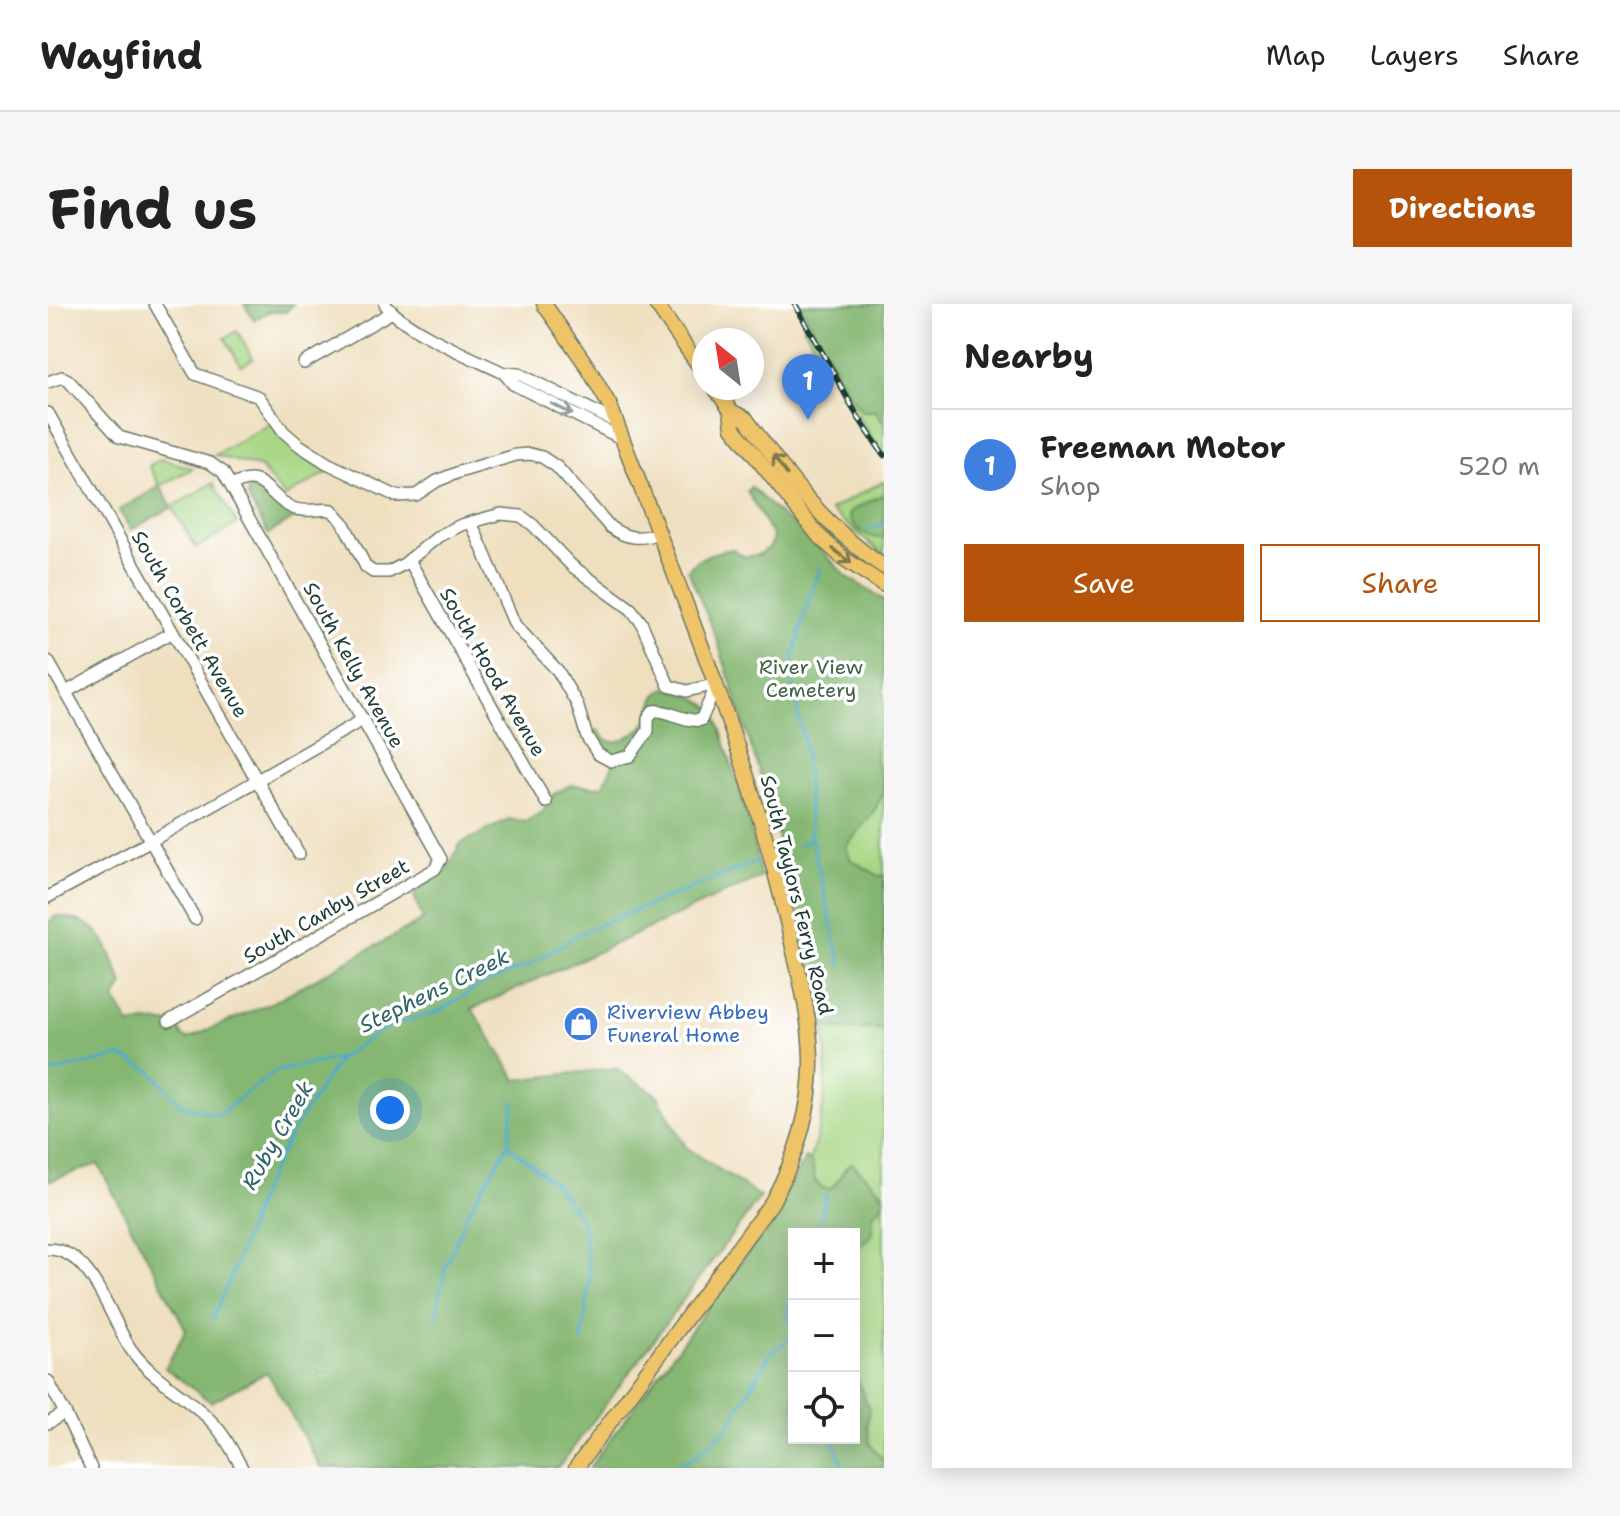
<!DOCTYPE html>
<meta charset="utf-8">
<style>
body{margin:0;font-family:"Shantell Sans",sans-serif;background:#f6f6f6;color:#222}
.controls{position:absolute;right:24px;bottom:24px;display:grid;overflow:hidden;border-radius:0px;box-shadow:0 4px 20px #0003}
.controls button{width:72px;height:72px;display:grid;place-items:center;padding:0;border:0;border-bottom:2px solid #e0e0e0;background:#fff;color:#222;font:40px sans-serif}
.compass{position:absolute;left:644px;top:24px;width:72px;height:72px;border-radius:50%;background:#fff;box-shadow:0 4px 20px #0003;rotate:330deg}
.you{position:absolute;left:342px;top:806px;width:28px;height:28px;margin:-20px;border:6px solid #fff;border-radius:50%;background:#1a73e8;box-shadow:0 0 0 12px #1a73e833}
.badge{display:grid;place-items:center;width:52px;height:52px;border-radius:50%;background:#b45309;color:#fff;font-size:26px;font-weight:700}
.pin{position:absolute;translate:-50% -66px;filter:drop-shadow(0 2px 4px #0008)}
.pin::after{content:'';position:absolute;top:42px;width:28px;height:24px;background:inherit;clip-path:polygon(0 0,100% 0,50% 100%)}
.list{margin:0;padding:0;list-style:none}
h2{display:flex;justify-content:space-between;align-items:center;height:104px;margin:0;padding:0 32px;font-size:34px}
h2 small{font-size:26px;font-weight:400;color:#767676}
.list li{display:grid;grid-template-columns:52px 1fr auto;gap:24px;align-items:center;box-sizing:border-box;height:112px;padding:0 32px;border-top:2px solid #e0e0e0}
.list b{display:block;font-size:30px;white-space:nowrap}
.list p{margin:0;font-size:26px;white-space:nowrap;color:#767676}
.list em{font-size:26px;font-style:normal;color:#767676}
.actions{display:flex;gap:16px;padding:24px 32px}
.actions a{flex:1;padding:18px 0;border:2px solid #b45309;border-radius:0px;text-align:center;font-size:28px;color:#b45309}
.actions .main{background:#b45309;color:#fff}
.icon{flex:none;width:44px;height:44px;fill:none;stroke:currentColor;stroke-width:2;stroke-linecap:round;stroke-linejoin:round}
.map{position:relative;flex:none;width:836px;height:1164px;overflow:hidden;border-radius:0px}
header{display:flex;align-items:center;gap:48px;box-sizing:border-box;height:112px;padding:0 40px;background:#fff;border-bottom:2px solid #e0e0e0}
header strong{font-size:38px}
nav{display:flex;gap:44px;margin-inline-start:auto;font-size:28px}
.intro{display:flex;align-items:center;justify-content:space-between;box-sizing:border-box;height:192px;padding:0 48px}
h1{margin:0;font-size:56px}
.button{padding:20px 36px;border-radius:0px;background:#b45309;color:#fff;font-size:28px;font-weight:700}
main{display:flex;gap:48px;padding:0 48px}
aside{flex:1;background:#fff;border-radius:0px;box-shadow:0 4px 20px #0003}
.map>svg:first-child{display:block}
.green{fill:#a7d684;stroke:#638a5c;stroke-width:2;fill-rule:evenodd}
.forest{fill:#85b772;stroke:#527a53;stroke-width:2}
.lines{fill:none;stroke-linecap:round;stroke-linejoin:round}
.stream{stroke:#4baaca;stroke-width:3}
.minor-casing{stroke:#687665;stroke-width:14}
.major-casing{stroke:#687665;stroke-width:17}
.minor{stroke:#fff;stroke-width:11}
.major{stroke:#efc469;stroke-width:14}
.rail-casing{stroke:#1f3d34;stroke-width:6}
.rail{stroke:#fff;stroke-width:3;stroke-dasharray:9;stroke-linecap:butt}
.oneway{stroke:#8f9e9a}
.oneway2{stroke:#7d7a4c}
.labels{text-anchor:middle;stroke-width:7;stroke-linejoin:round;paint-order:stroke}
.street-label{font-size:20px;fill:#1f3d34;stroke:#fff}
.park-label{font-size:20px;fill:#416348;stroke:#fff}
.shop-label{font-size:20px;fill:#366cbe;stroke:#fff;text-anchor:start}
.water-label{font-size:22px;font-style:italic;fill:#2e6368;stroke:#fff}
</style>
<header>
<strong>Wayfind</strong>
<nav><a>Map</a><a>Layers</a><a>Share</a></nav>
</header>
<div class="intro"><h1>Find us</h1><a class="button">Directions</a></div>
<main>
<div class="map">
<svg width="836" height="1164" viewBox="0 0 836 1164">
<rect width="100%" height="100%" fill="#fff"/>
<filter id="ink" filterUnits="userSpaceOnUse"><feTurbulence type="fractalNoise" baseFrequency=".0125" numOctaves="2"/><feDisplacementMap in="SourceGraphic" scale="16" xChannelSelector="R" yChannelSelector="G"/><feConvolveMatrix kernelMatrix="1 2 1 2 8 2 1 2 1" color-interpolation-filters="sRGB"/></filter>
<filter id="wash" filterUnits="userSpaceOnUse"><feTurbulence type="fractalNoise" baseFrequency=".006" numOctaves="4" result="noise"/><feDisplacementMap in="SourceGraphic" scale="32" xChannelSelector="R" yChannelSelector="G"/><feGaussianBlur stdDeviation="1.8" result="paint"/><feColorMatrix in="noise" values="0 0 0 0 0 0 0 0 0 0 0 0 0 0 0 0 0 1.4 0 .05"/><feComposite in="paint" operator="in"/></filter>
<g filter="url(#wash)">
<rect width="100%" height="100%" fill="#efdfbf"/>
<g class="green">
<path d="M836 0V154L755 22 777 10Z"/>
<path d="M189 27 205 55 193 62 177 34Z"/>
<path d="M224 119 250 149 282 167 237 193 213 164 167 151Z"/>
<path d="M113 155 145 164 112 182 101 162Z"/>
<path d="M836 177V251L782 206Z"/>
<path d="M165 179 189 220 148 244 124 203Z"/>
<path d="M836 303V1164H547L753 878C780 814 783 762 773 694ZM746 930H806V1134H746Z"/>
</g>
<g class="forest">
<path d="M196 0H245L238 8H220L206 16Z"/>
<path d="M752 0H836V120L828 107H814L799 87Z"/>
<path d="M112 182 124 203 83 226 71 206Z"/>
<path d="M204 182 213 184 230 204 248 213 220 230 200 194 199 188Z"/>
<path d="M703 183 736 215 751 223 798 272 836 296V416L828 437V457L835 476V490L826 507 798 543 802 555 831 572 836 571V726C817 722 800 728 781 724L773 713 756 654 726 515 670 338 640 266C651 252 667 247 685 245L697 253 712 250 723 242 725 233 699 187Z"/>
<path d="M836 190V234C822 235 805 226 801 211L803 207Z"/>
<path d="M617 384C636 389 657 394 668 411L699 510 713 573 424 705 469 776 567 764 609 791 638 843 712 893 510 1164H273L219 1068 163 1098 117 1064 138 1026 50 860 0 877V619L8 612C57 617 57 640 75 680L67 695 82 721 97 718 128 720 135 733 140 735 227 697 375 616 366 592 368 585 399 567 412 540 461 515 477 518 494 508 506 490 523 481 548 483 555 481 569 453 548 441 545 427 550 426C561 442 570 440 586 429 589 426 594 425 596 421 606 408 602 393 617 384Z"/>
<path d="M757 854 764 859 767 877 774 884 782 885C792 878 793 864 804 859L832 886 836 894 833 903 825 910 824 930 811 943 806 954V930H746V1134H806V1068L821 1105 819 1120 822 1140 836 1157V1164H541L718 925Z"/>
</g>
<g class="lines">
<g class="stream">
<path d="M821 226 836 219"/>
<path d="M764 536 793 661"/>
<path d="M750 541 763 535 756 438 745 385V355L761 294 773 264"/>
<path d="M0 769 72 752 102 766 133 801 170 811 228 767 292 754 338 723 391 707 436 679 481 661 534 628 710 557"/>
<path d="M466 797 460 841 506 879 534 917 542 973 534 1037"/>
<path d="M769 930 778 891"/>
<path d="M746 974 739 1012 746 1024"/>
<path d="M388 1013 397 964 419 910 460 841"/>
<path d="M164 1016 185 968 213 888 243 829 291 755"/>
<path d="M784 1134 796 1164"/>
<path d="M624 1164 646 1153 678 1126 723 1049 746 1032"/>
</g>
</g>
</g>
<g filter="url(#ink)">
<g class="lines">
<defs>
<g id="minor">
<path d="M107 0 147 70 211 93 236 128 251 141 279 159 348 192 368 191 389 177 411 168 468 151 482 150 494 153 509 163 562 223C579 235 592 236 611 229"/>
<path d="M337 0C356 26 425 54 456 69L465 80 575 135"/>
<path d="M256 59 344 8"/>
<path d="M456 69 471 70 568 118"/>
<path d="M0 78 14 73 20 76 71 133 162 159 175 168 393 555 387 565 121 717"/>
<path d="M0 109 251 550"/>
<path d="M184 182C217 163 220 195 245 204 256 209 271 204 284 206L295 218 318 263 325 268H341L356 260 391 232 413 221 453 210 473 212 485 221 524 262 583 305 593 318 621 382 639 387 669 380"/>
<path d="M423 218 467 321 510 367 529 400 539 433 550 450 563 457 582 452 600 427V414L605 407C621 405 636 419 653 416L669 380"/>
<path d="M361 256 498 498"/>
<path d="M0 357 147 615"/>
<path d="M18 388 125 328"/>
<path d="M0 593 103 537 316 415"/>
<path d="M0 945C44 945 62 1014 82 1044 103 1075 139 1091 164 1118 177 1131 185 1148 194 1164"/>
<path d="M0 1077 17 1109 0 1119"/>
<path d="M17 1109 43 1164"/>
</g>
<g id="major">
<path d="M496 0 539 62 562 102C626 273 698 439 739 617 749 662 762 708 763 754 764 805 748 854 724 898L528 1164"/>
<path d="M608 0 656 69"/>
<path d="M667 84 683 107 685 124 770 231 795 254 836 281"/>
<path d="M683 107 698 115C740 173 776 223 836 263"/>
</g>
</defs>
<use href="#minor" class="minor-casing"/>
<use href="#major" class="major-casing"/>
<use href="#minor" class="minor"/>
<use href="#major" class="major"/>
<defs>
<path id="rail" d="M747 0 810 113 836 151"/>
</defs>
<use href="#rail" class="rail-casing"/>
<use href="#rail" class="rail"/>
</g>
<defs><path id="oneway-shaft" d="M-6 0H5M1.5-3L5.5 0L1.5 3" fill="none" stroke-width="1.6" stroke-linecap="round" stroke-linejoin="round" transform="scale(2)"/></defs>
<use class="oneway" href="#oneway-shaft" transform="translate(514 105) rotate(27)"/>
<g class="oneway2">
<use href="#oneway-shaft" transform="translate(732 161) rotate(-126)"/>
<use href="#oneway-shaft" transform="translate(794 252) rotate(38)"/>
</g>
</g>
<defs>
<symbol id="shop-disc" viewBox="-11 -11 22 22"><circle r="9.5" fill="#3f7fe0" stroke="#fff"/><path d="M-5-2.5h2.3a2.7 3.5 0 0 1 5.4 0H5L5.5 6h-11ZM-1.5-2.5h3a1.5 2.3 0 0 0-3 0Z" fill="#fff"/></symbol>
</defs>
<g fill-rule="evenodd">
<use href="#shop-disc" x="513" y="700" width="40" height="40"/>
</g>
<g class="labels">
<g class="street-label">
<text transform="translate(142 320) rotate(60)" y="7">South Corbett Avenue</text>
<text transform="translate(306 361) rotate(61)" y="7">South Kelly Avenue</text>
<text transform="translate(445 368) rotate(60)" y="7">South Hood Avenue</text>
<text transform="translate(749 591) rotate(76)" y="7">South Taylors Ferry Road</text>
<text transform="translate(278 607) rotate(-30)" y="7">South Canby Street</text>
</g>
<g class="park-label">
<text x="763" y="370">River View<tspan x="763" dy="23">Cemetery</tspan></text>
</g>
<g class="shop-label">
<text x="559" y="715">Riverview Abbey<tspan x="559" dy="23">Funeral Home</tspan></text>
</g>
<g class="water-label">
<text transform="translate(386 686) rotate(-26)" y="8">Stephens Creek</text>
<text transform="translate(229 831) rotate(-60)" y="8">Ruby Creek</text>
</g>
</g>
</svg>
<div class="controls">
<button>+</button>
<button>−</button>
<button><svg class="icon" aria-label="locate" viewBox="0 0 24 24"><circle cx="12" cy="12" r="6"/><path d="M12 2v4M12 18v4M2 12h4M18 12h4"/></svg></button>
</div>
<svg class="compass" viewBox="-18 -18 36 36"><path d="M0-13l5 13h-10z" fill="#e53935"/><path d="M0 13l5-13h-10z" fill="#767676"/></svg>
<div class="you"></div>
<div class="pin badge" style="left:760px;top:116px;background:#3f7fe0">1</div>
</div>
<aside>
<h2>Nearby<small></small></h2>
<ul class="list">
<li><span class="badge" style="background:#3f7fe0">1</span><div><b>Freeman Motor</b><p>Shop</p></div><em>520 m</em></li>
</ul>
<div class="actions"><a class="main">Save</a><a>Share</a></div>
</aside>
</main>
